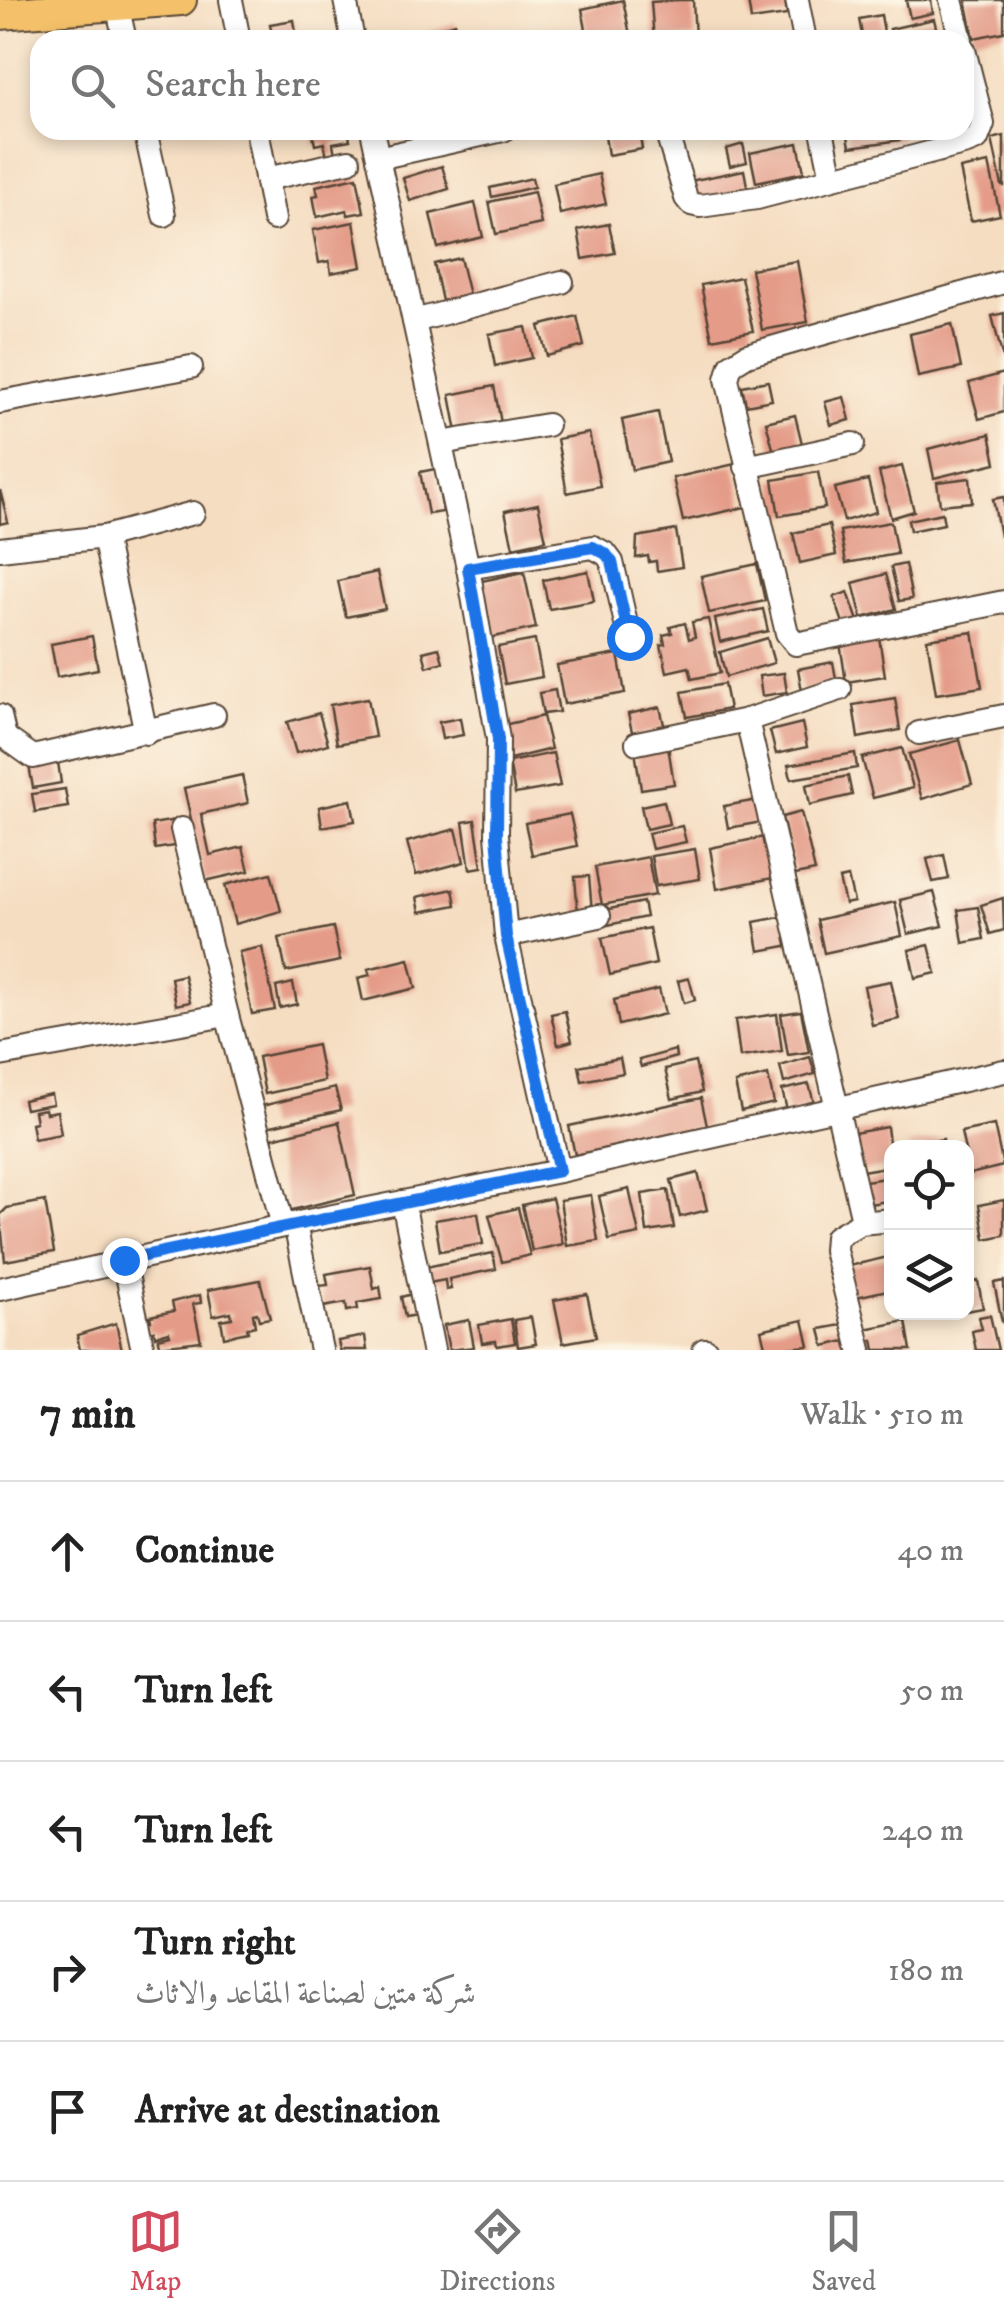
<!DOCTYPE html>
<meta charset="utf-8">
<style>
body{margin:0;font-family:"IM FELL DW Pica",Amiri,serif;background:#f2f2f2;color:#222}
.controls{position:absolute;right:30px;bottom:30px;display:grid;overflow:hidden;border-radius:20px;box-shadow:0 5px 15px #0003}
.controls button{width:90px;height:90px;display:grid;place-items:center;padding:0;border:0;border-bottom:2px solid #e0e0e0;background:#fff;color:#222;font:50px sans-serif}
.stop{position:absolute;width:30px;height:30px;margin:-22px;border:8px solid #1a73e8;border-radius:50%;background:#fff}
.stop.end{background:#1a73e8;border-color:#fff;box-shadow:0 2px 10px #0008}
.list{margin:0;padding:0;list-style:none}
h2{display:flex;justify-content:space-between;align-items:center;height:130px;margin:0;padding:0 40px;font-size:42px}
h2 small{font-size:32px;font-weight:400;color:#767676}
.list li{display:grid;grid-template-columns:65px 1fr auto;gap:30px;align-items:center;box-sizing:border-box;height:140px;padding:0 40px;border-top:2px solid #e0e0e0}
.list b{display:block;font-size:38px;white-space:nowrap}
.list p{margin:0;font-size:32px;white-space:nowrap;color:#767676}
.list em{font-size:32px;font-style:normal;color:#767676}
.icon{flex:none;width:55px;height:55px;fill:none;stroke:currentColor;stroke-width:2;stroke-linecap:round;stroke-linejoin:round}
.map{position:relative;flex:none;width:1004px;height:1350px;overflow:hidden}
.search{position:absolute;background:#fff;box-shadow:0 5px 15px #0003;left:30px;right:30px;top:30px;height:110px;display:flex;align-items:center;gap:25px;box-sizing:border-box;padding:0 35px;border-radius:30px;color:#767676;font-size:38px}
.sheet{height:830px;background:#fff}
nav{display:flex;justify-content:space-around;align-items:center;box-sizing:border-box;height:140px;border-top:2px solid #e0e0e0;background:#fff;font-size:28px;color:#767676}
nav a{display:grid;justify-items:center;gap:5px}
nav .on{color:#d1495b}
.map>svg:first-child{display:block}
.building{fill:#e49c89}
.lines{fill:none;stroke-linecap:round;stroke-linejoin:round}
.minor-casing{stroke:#574536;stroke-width:26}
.major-casing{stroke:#574536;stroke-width:34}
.minor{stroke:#fff;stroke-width:22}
.major{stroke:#f4c16b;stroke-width:30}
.route{stroke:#1a73e8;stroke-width:12}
</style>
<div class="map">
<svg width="1004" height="1350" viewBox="0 0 1004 1350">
<rect width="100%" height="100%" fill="#fcf5e5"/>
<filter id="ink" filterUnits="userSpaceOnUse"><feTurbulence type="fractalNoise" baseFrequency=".01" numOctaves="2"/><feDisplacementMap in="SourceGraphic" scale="20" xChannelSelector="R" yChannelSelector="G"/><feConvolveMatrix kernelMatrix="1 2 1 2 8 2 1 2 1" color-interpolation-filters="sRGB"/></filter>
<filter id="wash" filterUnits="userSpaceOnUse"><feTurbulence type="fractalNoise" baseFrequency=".0048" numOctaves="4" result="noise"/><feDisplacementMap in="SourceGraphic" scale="40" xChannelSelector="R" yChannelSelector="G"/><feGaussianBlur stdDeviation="2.25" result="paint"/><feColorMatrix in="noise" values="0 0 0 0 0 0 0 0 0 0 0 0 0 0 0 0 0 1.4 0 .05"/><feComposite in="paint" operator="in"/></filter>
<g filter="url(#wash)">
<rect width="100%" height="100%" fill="#f5ddc1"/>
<g id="blocks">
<g class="building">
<path d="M623 0 631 40H588L582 9Z"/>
<path d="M679 0H693L695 38 654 40 651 2Z"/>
<path d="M748 0H785L787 15 751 20Z"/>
<path d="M906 0H931L933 13 910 18Z"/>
<path d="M966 0H1004V32L974 38Z"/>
<path d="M881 15 885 38 863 40 859 19Z"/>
<path d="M934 19 939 40H892L890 29Z"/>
<path d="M294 20 297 40H273L270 24Z"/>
<path d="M455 23 461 40H414L413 37Z"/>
<path d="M312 130H348L350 140 333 143 335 155 327 156 324 143 315 145Z"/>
<path d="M604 130H639L642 149 608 155Z"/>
<path d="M847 130H900L901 140 850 147Z"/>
<path d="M1004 136V186H1002L992 139Z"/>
<path d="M798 143 804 172 756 182 750 153Z"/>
<path d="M743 144 747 162 730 166 726 149Z"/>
<path d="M989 163 1000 215 971 221 960 169Z"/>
<path d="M442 166 449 189 410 201 403 178Z"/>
<path d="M744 170 748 191 694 202 690 181Z"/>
<path d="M599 174 606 204 560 214 554 184Z"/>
<path d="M357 177 364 212 348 215 347 210 317 217 313 196 318 195 316 186Z"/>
<path d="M532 178 534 187 492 197 490 188Z"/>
<path d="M534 192 541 224 496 234 489 202Z"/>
<path d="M475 203 483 237 438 248 430 214Z"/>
<path d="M354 222 362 267 331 273 329 261 319 263 313 230Z"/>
<path d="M609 224 615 253 583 259 578 230Z"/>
<path d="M460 258 469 295 442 301 434 264Z"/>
<path d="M797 261 808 322 762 330 751 269Z"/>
<path d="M741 277 753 331 712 339 701 285Z"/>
<path d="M1004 313V358L1003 359 992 316Z"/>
<path d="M577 316 584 346 547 356 539 326Z"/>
<path d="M952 324 961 368 918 377 910 334Z"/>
<path d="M526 327 532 358 495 366 489 334Z"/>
<path d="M1004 373V412L979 419 969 383Z"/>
<path d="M768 381 772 400 746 405 742 386Z"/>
<path d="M494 386 501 423 457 432 450 395Z"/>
<path d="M844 397 850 420 831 425 825 402Z"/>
<path d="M658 412 668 462 632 470 622 420Z"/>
<path d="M795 415 803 448 775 456 766 422Z"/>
<path d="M589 433 600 486 567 493 557 439Z"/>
<path d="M990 434 996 463 934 478 928 449Z"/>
<path d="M735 464 745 507 683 521 673 478Z"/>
<path d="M902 466 914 511 891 518 879 472Z"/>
<path d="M435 469 443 512 428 514 420 472Z"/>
<path d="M818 472 825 508 779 516 773 480Z"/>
<path d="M970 478 972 502 940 505 937 482Z"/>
<path d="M868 480 876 512 844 521 835 488Z"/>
<path d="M0 490 8 522 0 524Z"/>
<path d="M1004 497V535L1000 536 993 499Z"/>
<path d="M538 504 546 540 513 547 505 511Z"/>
<path d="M942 513 944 524 910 531 908 520Z"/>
<path d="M891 522 897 554 846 563 840 531Z"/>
<path d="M829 525 836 555 800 563 793 533Z"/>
<path d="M676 530 682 567 657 571 656 561 649 562 648 556 636 558 637 537Z"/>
<path d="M757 564 765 601 709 613 701 576Z"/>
<path d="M905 564 912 599 899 601 891 567Z"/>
<path d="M588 571 594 601 549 609 543 580Z"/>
<path d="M377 572 385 609 346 617 338 581Z"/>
<path d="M524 572 536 628 489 638 477 582Z"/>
<path d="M886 574 896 609 862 618 853 583Z"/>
<path d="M848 592 859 624 845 629 834 597Z"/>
<path d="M763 609 768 631 720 642 715 619Z"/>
<path d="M708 619 720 673 692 679 689 667 667 672 661 645 665 644 663 635 672 633 670 627 685 623 689 639 695 637 692 622Z"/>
<path d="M973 632 982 687 936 694 927 639Z"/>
<path d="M92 636 98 669 57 677 51 644Z"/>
<path d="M879 637 885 676 846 682 840 643Z"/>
<path d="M767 638 774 663 726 677 720 652Z"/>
<path d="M535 640 542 677 505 684 498 647Z"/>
<path d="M439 648 443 662 427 667 423 652Z"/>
<path d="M618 654 625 693 564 704 557 665Z"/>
<path d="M833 662 837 684 802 691 798 669Z"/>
<path d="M784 673 787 692 762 696 759 676Z"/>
<path d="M724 684 729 709 687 717 682 692Z"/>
<path d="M555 690 559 712 543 714 539 693Z"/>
<path d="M368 698 375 737 337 744 330 705Z"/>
<path d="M895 698 900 730 858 738 853 705Z"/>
<path d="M660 707 665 729 633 736 628 714Z"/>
<path d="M319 713 328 744 296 753 287 722Z"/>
<path d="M543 716 551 749 506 760 499 726Z"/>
<path d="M460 718 463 735 442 739 439 722Z"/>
<path d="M802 723 807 747 776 754 770 731Z"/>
<path d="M960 740 972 784 922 799 909 754Z"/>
<path d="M668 746 674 784 641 789 635 751Z"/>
<path d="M902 748 913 788 873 798 862 758Z"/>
<path d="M553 753 560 786 515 794 509 762Z"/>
<path d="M855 753 857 768 791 779 788 765Z"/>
<path d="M57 755 61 783 33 788 28 760Z"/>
<path d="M242 775 248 803 201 814 210 855 243 847 249 871 205 881 184 788Z"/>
<path d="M848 776 852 795 810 805 806 785Z"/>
<path d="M65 789 68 807 35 812 32 794Z"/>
<path d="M351 800 355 821 322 827 319 807Z"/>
<path d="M758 800 762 822 728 828 724 806Z"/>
<path d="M664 801 669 824 646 829 641 806Z"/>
<path d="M801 812 815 871 795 875 782 817Z"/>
<path d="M570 814 577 846 532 855 525 823Z"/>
<path d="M176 820 180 845 155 849 152 824Z"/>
<path d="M475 820 482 867 470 869 463 822Z"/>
<path d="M682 826 686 842 652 849 648 833Z"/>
<path d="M456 829 464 862 416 875 407 842Z"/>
<path d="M764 837 773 878 717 889 710 848Z"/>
<path d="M695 849 700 879 656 886 651 856Z"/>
<path d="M944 855 949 879 933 882 927 859Z"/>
<path d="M648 857 655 895 602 905 595 867Z"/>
<path d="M271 873 281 911 235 924 225 885Z"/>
<path d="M589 876 592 912 578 914 575 877Z"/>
<path d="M848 877 854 902 845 904 839 879Z"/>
<path d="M453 889 456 905 420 912 417 897Z"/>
<path d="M934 892 943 926 908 934 900 900Z"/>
<path d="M1003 898 1004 930 990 934 981 905Z"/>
<path d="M643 902 646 917 603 926 600 911Z"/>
<path d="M895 902 902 936 824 953 817 920Z"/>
<path d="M978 907 984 939 963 943 958 910Z"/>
<path d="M786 916 791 945 759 951 754 922Z"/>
<path d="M333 927 340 961 286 972 279 938Z"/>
<path d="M649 928 656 964 610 975 602 938Z"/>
<path d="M929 945 936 973 915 978 909 950Z"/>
<path d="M262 947 275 1010 252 1014 239 952Z"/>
<path d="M409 959 416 988 363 1001 358 978 370 975 368 969Z"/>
<path d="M184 975 190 1002 176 1005 171 978Z"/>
<path d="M689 978 695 1000 684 1003 678 981Z"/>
<path d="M891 981 899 1019 872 1025 864 986Z"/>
<path d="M293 983 297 1004 280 1008 276 987Z"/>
<path d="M659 989 665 1014 619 1025 614 1000Z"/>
<path d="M565 1011 572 1041 558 1045 551 1014Z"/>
<path d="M801 1011 809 1052 788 1055 781 1014Z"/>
<path d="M777 1014 782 1051 740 1057 735 1020Z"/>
<path d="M317 1045 324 1081 265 1094 258 1057Z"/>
<path d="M675 1050 676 1057 641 1067 639 1060Z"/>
<path d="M810 1057 815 1074 784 1083 780 1066Z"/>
<path d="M620 1058 623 1073 582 1081 579 1066Z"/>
<path d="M695 1062 702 1092 672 1099 665 1069Z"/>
<path d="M768 1075 774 1103 741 1111 735 1083Z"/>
<path d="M809 1084 815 1107 788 1114 782 1090Z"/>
<path d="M335 1088 341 1110 267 1127 262 1106Z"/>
<path d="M51 1094 53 1104 25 1109 23 1100Z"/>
<path d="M701 1098 707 1126 575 1155 569 1126Z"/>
<path d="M45 1109 46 1113 57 1111 61 1134 34 1139 31 1123 36 1122 34 1111Z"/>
<path d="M339 1122 355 1195 288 1211 272 1138Z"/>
<path d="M994 1125 1003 1166 970 1174 961 1132Z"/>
<path d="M887 1127 892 1166 862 1171 854 1133Z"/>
<path d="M943 1139 945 1148H908V1146Z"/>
<path d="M698 1173 707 1210 680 1217 671 1180Z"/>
<path d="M892 1177V1200L870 1204 865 1181Z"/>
<path d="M629 1189 639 1234 609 1240 599 1196Z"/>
<path d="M668 1190 674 1228 647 1232 642 1194Z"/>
<path d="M591 1195 598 1241 567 1246 560 1200Z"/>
<path d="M552 1198 563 1244 532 1251 522 1205Z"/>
<path d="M1004 1200V1235L985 1239 979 1205Z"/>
<path d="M45 1201 54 1252 5 1261 0 1215 7 1208Z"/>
<path d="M518 1208 530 1255 502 1262 489 1215Z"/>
<path d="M478 1213 483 1244 440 1251 435 1220Z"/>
<path d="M493 1253 496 1269 449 1279 451 1289 446 1290 445 1280 429 1283 426 1267Z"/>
<path d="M892 1256V1289L852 1298 845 1267Z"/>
<path d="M370 1266 374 1289 380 1287 382 1299 357 1303 358 1309 347 1311 346 1303 323 1307 319 1286 328 1285 326 1274Z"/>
<path d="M260 1280 270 1318 259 1320 257 1313 253 1314 255 1326 247 1328 248 1332 224 1337 221 1320 232 1318 231 1312 213 1316 208 1290Z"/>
<path d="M978 1281 983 1308 966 1311V1283Z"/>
<path d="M1004 1281V1321L1002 1322 994 1283Z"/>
<path d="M412 1294 417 1315 405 1317 401 1297Z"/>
<path d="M587 1294 596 1337 563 1343 554 1300Z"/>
<path d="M200 1295 201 1303 193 1304 201 1341 160 1346 158 1338 170 1335 169 1332 155 1336 154 1331 148 1332 146 1322 151 1321 150 1316 174 1311 172 1302Z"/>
<path d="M990 1315 998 1350H976L972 1331 982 1329 979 1317Z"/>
<path d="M531 1317 536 1344 518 1347 514 1320Z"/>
<path d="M511 1319 515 1343 497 1346 496 1341 482 1343 479 1325Z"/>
<path d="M469 1320 474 1347 449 1350 444 1325Z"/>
<path d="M803 1320 809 1346 766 1350 761 1330Z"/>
<path d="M906 1321 911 1350H875L873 1340 863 1342 860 1330Z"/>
<path d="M116 1323 122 1350H80L77 1335Z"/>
<path d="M842 1325 846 1341 824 1346 820 1329Z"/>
<path d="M365 1336 367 1350H340L338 1341Z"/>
</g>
</g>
</g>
<g filter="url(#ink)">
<use href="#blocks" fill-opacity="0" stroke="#574536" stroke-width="2.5"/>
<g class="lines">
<defs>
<g id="minor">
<path d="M231 0 239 40"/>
<path d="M345 0 353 40"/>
<path d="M797 0 805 40"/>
<path d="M951 0 961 40"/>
<path d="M117 5 125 40"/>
<path d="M145 130 164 215"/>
<path d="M257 130 274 219"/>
<path d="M372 130 468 568 498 739 497 835 506 936 559 1171"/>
<path d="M666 130 686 198 691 204 700 206 757 198 967 143 977 139 983 124 964 50"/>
<path d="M822 130 832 178"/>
<path d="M378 158 503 130"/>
<path d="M266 179 349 161"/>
<path d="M1004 282 747 355 731 365 727 379 787 633 796 644 1004 602"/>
<path d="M414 321 562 282"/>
<path d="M0 402 191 367"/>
<path d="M441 443 547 425"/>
<path d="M746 467 853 444"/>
<path d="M104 537 146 733"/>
<path d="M0 549 104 537 193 513"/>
<path d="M468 568 593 547 606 554 612 562 629 637"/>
<path d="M840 689 747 720 862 1216 860 1223 836 1237 835 1250 860 1350"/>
<path d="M0 716 5 737 33 757 214 715"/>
<path d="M919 733 1004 716"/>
<path d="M637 743 747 720"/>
<path d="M182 829 227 1015 283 1226"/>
<path d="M506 936 599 916"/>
<path d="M0 1055 227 1015"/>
<path d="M403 1202 433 1350"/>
<path d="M860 1223 892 1220"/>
<path d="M295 1224 321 1350"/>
<path d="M124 1261 143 1350"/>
<path d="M0 1289 283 1226 559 1171 1004 1071"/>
<path d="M704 1350H706"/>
</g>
<path id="major" d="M0 14 181 0"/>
</defs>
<use href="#minor" class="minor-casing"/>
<use href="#major" class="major-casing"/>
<use href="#minor" class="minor"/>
<use href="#major" class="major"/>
</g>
</g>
<g class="lines" filter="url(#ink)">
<path class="route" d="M124 1260 559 1171 506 936 497 836 498 739 468 568 593 547 606 554 612 562 629 637"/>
</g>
</svg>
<div class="controls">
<button><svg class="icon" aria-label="locate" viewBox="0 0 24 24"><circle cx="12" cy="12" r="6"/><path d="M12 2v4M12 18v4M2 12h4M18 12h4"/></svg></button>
<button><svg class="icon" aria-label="layers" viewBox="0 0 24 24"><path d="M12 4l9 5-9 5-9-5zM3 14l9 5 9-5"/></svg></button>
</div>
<div class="stop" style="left:629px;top:637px"></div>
<div class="stop end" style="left:124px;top:1260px"></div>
<div class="search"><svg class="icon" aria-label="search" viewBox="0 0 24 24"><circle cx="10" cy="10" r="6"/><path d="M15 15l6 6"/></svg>Search here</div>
</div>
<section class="sheet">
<h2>7 min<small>Walk · 510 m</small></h2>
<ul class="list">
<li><svg class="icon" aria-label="ahead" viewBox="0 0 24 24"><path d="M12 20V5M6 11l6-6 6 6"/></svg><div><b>Continue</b></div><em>40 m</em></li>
<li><svg class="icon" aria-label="left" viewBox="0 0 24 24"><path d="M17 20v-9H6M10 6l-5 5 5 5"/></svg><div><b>Turn left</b></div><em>50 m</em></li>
<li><svg class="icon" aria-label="left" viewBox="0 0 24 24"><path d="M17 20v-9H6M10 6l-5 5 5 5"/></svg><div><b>Turn left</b></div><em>240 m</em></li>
<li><svg class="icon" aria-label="right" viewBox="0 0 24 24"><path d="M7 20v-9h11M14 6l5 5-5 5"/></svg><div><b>Turn right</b><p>شركة متين لصناعة المقاعد والاثاث</p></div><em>180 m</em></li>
<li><svg class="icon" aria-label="arrive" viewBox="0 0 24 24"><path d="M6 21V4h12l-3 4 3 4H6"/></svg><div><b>Arrive at destination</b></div></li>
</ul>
</section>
<nav>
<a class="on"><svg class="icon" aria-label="map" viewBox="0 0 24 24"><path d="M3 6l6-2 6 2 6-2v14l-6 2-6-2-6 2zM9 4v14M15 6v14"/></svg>Map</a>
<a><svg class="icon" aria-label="directions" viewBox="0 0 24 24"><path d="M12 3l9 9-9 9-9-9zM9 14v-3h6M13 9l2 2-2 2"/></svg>Directions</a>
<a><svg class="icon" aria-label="saved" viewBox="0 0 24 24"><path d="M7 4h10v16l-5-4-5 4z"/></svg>Saved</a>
</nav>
